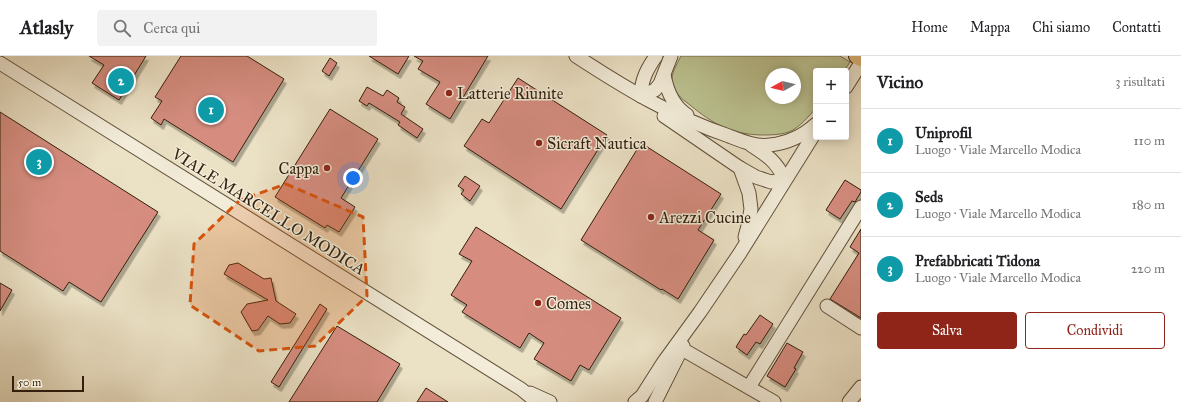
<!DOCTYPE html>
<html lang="it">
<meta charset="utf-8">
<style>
body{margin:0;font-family:"IM FELL Great Primer",serif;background:#f2f2f2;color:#202124}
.controls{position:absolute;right:12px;top:12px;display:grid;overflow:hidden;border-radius:4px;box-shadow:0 2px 10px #0003}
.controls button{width:36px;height:36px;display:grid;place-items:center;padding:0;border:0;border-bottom:1px solid #e0e0e0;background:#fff;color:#202124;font:20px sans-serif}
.compass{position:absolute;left:765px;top:12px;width:36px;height:36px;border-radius:50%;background:#fff;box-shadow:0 2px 10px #0003;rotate:262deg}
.scale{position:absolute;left:12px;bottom:10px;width:72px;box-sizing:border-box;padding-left:4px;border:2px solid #331f0c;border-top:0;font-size:11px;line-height:14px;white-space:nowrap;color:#331f0c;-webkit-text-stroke:3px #f2ecd9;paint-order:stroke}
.you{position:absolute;left:353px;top:122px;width:14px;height:14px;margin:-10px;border:3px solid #fff;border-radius:50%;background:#1a73e8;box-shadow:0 0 0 6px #1a73e833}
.badge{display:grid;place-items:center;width:26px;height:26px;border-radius:50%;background:#8f2418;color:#fff;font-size:13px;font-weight:700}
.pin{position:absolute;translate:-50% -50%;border:2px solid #fff;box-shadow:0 1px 4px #0006}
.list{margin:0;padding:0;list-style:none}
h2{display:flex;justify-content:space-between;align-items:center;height:52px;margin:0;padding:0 16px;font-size:17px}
h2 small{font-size:13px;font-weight:400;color:#757577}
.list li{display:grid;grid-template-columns:26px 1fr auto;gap:12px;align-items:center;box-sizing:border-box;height:64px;padding:0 16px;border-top:1px solid #e0e0e0}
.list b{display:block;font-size:15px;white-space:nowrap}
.list p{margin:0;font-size:13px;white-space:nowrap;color:#757577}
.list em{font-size:13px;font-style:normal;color:#757577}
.actions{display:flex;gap:8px;padding:12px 16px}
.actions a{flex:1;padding:9px 0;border:1px solid #8f2418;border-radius:4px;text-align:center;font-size:14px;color:#8f2418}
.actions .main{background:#8f2418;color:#fff}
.icon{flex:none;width:22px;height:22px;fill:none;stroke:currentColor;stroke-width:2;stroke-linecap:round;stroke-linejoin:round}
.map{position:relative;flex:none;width:861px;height:346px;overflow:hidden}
header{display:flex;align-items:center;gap:24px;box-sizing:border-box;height:56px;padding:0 20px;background:#fff;border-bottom:1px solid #e0e0e0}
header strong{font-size:19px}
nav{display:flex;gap:22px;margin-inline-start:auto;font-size:14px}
.search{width:280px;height:36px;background:#f2f2f2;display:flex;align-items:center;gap:10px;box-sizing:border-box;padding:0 14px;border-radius:4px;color:#757577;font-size:15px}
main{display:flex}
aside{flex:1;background:#fff}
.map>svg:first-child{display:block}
.green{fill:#bcc291;stroke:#78704e;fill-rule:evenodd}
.building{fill:#d68d80;stroke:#331f0c;filter:url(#shadow)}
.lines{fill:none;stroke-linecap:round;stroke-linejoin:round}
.minor-casing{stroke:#61503a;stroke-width:15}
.major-casing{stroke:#331f0c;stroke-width:18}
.minor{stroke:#f2ecd9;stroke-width:13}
.major{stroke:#e6c082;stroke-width:16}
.marked{fill:#d6530c;fill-opacity:0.2;stroke:#d6530c;stroke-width:3;stroke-dasharray:8 5;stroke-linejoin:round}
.poi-dot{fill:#8f2418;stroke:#f2ecd9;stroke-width:1.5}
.labels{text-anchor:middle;stroke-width:3;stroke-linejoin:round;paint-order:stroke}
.poi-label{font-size:16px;fill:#331f0c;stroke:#f2ecd9;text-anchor:start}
.street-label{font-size:16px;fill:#331f0c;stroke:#f2ecd9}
</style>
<header>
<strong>Atlasly</strong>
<div class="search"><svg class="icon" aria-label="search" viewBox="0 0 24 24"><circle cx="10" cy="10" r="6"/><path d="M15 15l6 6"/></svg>Cerca qui</div>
<nav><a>Home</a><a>Mappa</a><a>Chi siamo</a><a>Contatti</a></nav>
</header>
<main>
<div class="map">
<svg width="861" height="346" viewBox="0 0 861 346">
<defs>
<filter id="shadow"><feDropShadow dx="2.5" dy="4.5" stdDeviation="0" flood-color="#0004"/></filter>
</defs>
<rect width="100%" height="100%" fill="#ebe1c5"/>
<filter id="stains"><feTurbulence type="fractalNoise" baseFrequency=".005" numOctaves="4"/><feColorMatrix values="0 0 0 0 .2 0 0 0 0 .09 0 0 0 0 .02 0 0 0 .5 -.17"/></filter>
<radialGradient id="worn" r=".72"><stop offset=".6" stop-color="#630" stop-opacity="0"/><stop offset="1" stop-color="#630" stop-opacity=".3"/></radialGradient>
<path class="green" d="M681 0H840L850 6 844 15H816V52C808 61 800 71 789 76 780 79 770 79 761 79 731 78 713 68 690 49 682 43 674 37 672 26 671 17 677 8 681 0ZM771 18H795V42H771Z"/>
<g class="building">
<path d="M89 0H146L119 44 92 27 104 9Z"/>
<path d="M181 0H247L284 23 233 106 164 63 161 69 151 62 162 45 155 41Z"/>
<path d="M369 0H409L398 18Z"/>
<path d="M414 0H488L450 63 426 48 440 26 418 13 423 5Z"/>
<path d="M330 2 337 7 329 20 322 15Z"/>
<path d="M518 22 607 79 561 153 464 90 482 63 489 67Z"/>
<path d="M367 31 383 40 387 34 399 42 397 46 405 51 401 58 423 73 417 82 398 69 400 66 369 47 367 50 359 45Z"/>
<path d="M330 53 378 83 341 142 355 151 339 176 327 169 325 172 275 141Z"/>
<path d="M0 56 158 156 101 246 69 226 63 235 0 195Z"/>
<path d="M641 87 721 138 698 174 714 184 678 243 662 233 661 234 581 184Z"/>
<path d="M465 120 480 130 470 145 461 138 464 134 458 130Z"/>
<path d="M845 124 861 134V136L855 146 852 145 840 163 826 154Z"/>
<path d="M476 171 621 262 589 314 580 309 571 325 534 303 544 287 529 277 520 292 462 256 467 249 451 239 472 205 459 198Z"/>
<path d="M861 173V262L830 243 859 197 850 191Z"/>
<path d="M238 207 264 223 271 222 276 245 296 258 290 267 280 268 268 260 258 274 252 275 241 256 247 248 268 244 224 218 229 209Z"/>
<path d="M0 227 12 234 0 255Z"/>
<path d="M320 248 327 253 279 331 271 326Z"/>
<path d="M760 259 773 268 760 288 756 286 747 299 736 291 744 278 746 279Z"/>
<path d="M337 270 400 308 377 346H289Z"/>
<path d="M787 287 803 296 794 312 796 313 785 331 767 320Z"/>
<path d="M426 332 448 346H417Z"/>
</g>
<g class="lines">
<defs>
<g id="minor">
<path d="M576 0C625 32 673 61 729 80 742 85 756 91 770 89 787 87 804 79 816 68"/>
<path d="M0 7 521 333 537 346"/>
<path d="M664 19C667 35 673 50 687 59"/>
<path d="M846 31 861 7"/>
<path d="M641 40 655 34 660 28 671 0"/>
<path d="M641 40C641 24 647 13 656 0"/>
<path d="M664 60 740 112 749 137 751 153 748 170 745 181"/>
<path d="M740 112 756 121 771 126 785 124C776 105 768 100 751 89"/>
<path d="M827 250 861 272"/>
<path d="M682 293 774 346"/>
<path d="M749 331 861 151"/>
<path d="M530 337 550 346"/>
<path d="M635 346 642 340 663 307 700 256 740 197 816 75"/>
<path d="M655 346 683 290"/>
<path d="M849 346 861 331"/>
</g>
<path id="major" d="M857 0 861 2"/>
</defs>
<use href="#minor" class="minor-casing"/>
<use href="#major" class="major-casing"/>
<use href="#minor" class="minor"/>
<use href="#major" class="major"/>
</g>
<path class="marked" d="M286 128 363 161 367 240 315 290 259 295 190 249 194 188 240 144Z"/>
<g class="poi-dot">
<circle cx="449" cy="37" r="4"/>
<circle cx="539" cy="87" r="4"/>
<circle cx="327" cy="112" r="4"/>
<circle cx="651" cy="161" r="4"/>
<circle cx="538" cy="247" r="4"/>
</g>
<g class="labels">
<g class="poi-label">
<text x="457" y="43">Latterie Riunite</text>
<text x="547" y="93">Sicraft Nautica</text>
<text x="319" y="118" text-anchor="end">Cappa</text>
<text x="659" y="167">Arezzi Cucine</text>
<text x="546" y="253">Comes</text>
</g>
<g class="street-label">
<text transform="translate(269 155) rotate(32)" y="6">VIALE MARCELLO MODICA</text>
</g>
</g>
<rect width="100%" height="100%" filter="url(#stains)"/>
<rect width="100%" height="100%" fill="url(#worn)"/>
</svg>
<div class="controls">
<button>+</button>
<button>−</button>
</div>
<svg class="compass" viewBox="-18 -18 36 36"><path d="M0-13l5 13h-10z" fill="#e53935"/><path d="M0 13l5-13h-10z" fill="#757577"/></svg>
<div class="scale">50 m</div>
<div class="you"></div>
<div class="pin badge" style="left:211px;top:54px;background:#0f9aa8">1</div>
<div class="pin badge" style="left:121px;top:25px;background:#0f9aa8">2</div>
<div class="pin badge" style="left:39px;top:106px;background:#0f9aa8">3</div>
</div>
<aside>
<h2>Vicino<small>3 risultati</small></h2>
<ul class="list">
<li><span class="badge" style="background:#0f9aa8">1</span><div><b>Uniprofil</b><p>Luogo · Viale Marcello Modica</p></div><em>110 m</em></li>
<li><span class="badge" style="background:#0f9aa8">2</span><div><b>Seds</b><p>Luogo · Viale Marcello Modica</p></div><em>180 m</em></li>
<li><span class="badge" style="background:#0f9aa8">3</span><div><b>Prefabbricati Tidona</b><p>Luogo · Viale Marcello Modica</p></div><em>220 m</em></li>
</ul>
<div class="actions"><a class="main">Salva</a><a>Condividi</a></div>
</aside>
</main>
